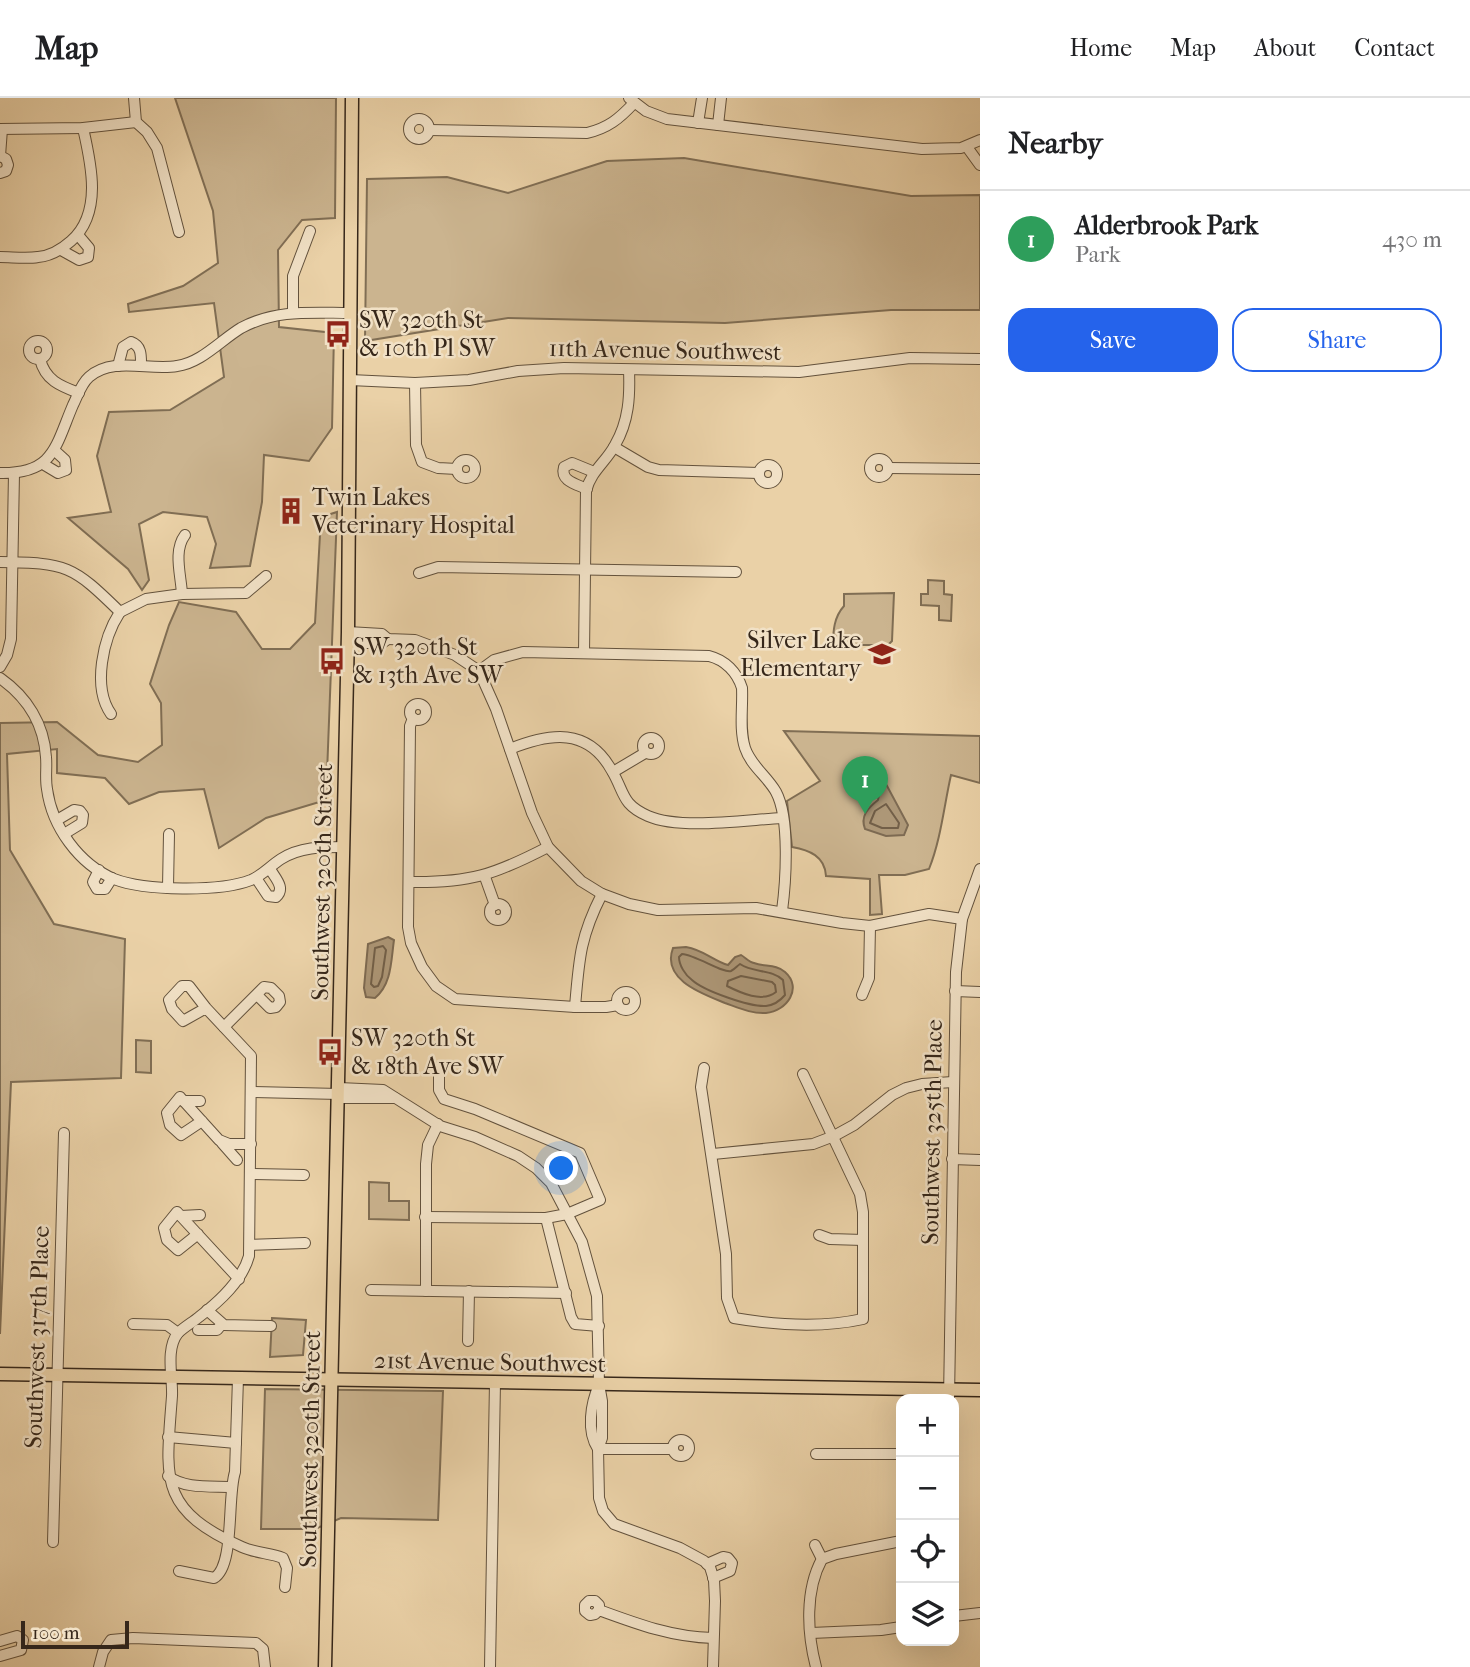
<!DOCTYPE html>
<meta charset="utf-8">
<style>
body{margin:0;font-family:"IM FELL French Canon",serif;background:#f6f6f6;color:#202124}
.controls{position:absolute;right:21px;bottom:21px;display:grid;overflow:hidden;border-radius:14px;box-shadow:0 7px 28px #0002}
.controls button{width:63px;height:63px;display:grid;place-items:center;padding:0;border:0;border-bottom:2px solid #e0e0e0;background:#fff;color:#202124;font:35px sans-serif}
.scale{position:absolute;left:21px;bottom:18px;width:108px;box-sizing:border-box;padding-left:7px;border:4px solid #36271a;border-top:0;font-size:19px;line-height:24px;white-space:nowrap;color:#36271a;-webkit-text-stroke:5px #f1e1c6;paint-order:stroke}
.you{position:absolute;left:562px;top:1071px;width:24px;height:24px;margin:-18px;border:5px solid #fff;border-radius:50%;background:#1a73e8;box-shadow:0 0 0 10px #1a73e833}
.badge{display:grid;place-items:center;width:46px;height:46px;border-radius:50%;background:#2563eb;color:#fff;font-size:23px;font-weight:700}
.pin{position:absolute;translate:-50% -58px;filter:drop-shadow(0 2px 4px #0008)}
.pin::after{content:'';position:absolute;top:37px;width:24px;height:21px;background:inherit;clip-path:polygon(0 0,100% 0,50% 100%)}
.list{margin:0;padding:0;list-style:none}
h2{display:flex;justify-content:space-between;align-items:center;height:91px;margin:0;padding:0 28px;font-size:30px}
h2 small{font-size:23px;font-weight:400;color:#757577}
.list li{display:grid;grid-template-columns:46px 1fr auto;gap:21px;align-items:center;box-sizing:border-box;height:98px;padding:0 28px;border-top:2px solid #e0e0e0}
.list b{display:block;font-size:26px;white-space:nowrap}
.list p{margin:0;font-size:23px;white-space:nowrap;color:#757577}
.list em{font-size:23px;font-style:normal;color:#757577}
.actions{display:flex;gap:14px;padding:21px 28px}
.actions a{flex:1;padding:16px 0;border:2px solid #2563eb;border-radius:21px;text-align:center;font-size:24px;color:#2563eb}
.actions .main{background:#2563eb;color:#fff}
.icon{flex:none;width:38px;height:38px;fill:none;stroke:currentColor;stroke-width:2;stroke-linecap:round;stroke-linejoin:round}
.map{position:relative;flex:none;width:980px;height:1569px;overflow:hidden}
header{display:flex;align-items:center;gap:42px;box-sizing:border-box;height:98px;padding:0 35px;background:#fff;border-bottom:2px solid #e0e0e0}
header strong{font-size:33px}
nav{display:flex;gap:38px;margin-inline-start:auto;font-size:24px}
main{display:flex}
aside{flex:1;background:#fff}
.map>svg:first-child{display:block}
.green{fill:#cbb48f;stroke:#806e54;stroke-width:2}
.water{fill:#ad9777;stroke:#7d6a52;stroke-width:2}
.lines{fill:none;stroke-linecap:round;stroke-linejoin:round}
.shore{stroke:#725f48;stroke-width:2}
.minor-casing{stroke:#63523d;stroke-width:12}
.major-casing{stroke:#36271a;stroke-width:15}
.minor{stroke:#f1e1c6;stroke-width:10}
.major{stroke:#ead1a7;stroke-width:12}
.labels{text-anchor:middle;stroke-width:5;stroke-linejoin:round;paint-order:stroke}
.poi-label{font-size:24px;fill:#36271a;stroke:#f1e1c6;text-anchor:start}
.street-label{font-size:24px;fill:#36271a;stroke:#f1e1c6}
</style>
<header>
<strong>Map</strong>
<nav><a>Home</a><a>Map</a><a>About</a><a>Contact</a></nav>
</header>
<main>
<div class="map">
<svg width="980" height="1569" viewBox="0 0 980 1569">
<rect width="100%" height="100%" fill="#ead1a7"/>
<filter id="stains"><feTurbulence type="fractalNoise" baseFrequency=".00286" numOctaves="4"/><feColorMatrix values="0 0 0 0 .2 0 0 0 0 .09 0 0 0 0 .02 0 0 0 .5 -.17"/></filter>
<radialGradient id="worn" r=".72"><stop offset=".6" stop-color="#630" stop-opacity="0"/><stop offset="1" stop-color="#630" stop-opacity=".3"/></radialGradient>
<g class="green">
<path d="M175 0H336L335 120 302 122 278 152 279 229 334 235 332 330 309 363 264 357 262 404 250 468 210 470 216 446 207 419 163 414 139 426 149 482 142 492 128 471 68 420 111 414 97 358 109 314 170 312 224 279 214 205 129 214 128 206 183 188 218 165 213 113Z"/>
<path d="M684 60 911 98 980 97V212H891L725 225 508 220 365 243 367 81 447 79 508 95 607 63Z"/>
<path d="M337 414 326 702 266 720 219 750 204 691 159 694 129 706 105 680 57 675V651L7 656 10 752 54 826 125 841 121 980 11 984 0 1236V625L57 624 98 657 138 664 162 647 161 605 150 586 169 527 179 504 236 514 262 551H290L315 525 321 419Z"/>
<path d="M928 482 944 483V496L952 497 951 523 939 522V508L921 507V496H928Z"/>
<path d="M894 495 892 543 888 547H833C833 533 834 519 844 508V496Z"/>
<path d="M784 633 980 638V685L951 677C944 708 941 741 929 771L905 777H879L882 816 870 817V781L826 778C825 758 809 752 792 749L787 703 820 683Z"/>
<path d="M136 942 151 943V975L136 974Z"/>
<path d="M369 1084 389 1085V1103H409V1122L369 1121Z"/>
<path d="M272 1220 306 1222 303 1257 270 1259Z"/>
<path d="M265 1291 443 1293 438 1422 341 1420 315 1431H261Z"/>
</g>
<g class="water">
<path d="M881 684 886 686 908 727 904 737 886 738 865 731C860 718 868 710 878 702L879 697 877 690Z"/>
<path d="M388 839 394 842C391 862 392 886 375 900L366 899 364 890 368 846Z"/>
<path d="M686 849C704 852 714 863 728 867L735 859 741 857C746 860 749 864 754 865 765 869 776 866 785 874 803 890 787 913 766 915 752 916 739 910 725 905 703 896 661 882 673 850Z"/>
</g>
<g class="lines">
<g class="shore">
<path d="M886 706 899 725 898 730H882L870 725 875 713Z"/>
<path d="M383 848 386 852 382 879 378 888 374 889 371 886 375 850Z"/>
<path d="M682 856C696 857 724 876 731 873 735 871 737 868 740 866 753 875 772 871 783 882L785 897C780 903 774 907 766 908 750 909 704 893 692 882 685 877 679 867 679 859Z"/>
<path d="M741 878 772 884 775 887 776 894C762 905 741 895 727 888L728 883Z"/>
</g>
<defs>
<g id="minor">
<path d="M134 0 136 24 147 34 157 50 179 134"/>
<path d="M629 0 646 13 667 21 922 51 961 50 980 42"/>
<circle cx="419" cy="31" r="10"/>
<path d="M698 25 702 0"/>
<path d="M718 27 721 0"/>
<path d="M0 31 83 30 136 24"/>
<path d="M429 32 587 35C608 30 619 21 634 5"/>
<path d="M967 49 980 67"/>
<path d="M0 58 2 31"/>
<path d="M0 58 6 61 8 67 6 73 0 75"/>
<path d="M61 152 79 162 88 159 89 150 78 137"/>
<path d="M0 159C12 159 26 161 38 159 51 158 62 151 71 143 103 115 91 65 83 30"/>
<path d="M293 214V178L310 133"/>
<circle cx="38" cy="252" r="9"/>
<path d="M40 261C45 282 60 288 79 295"/>
<path d="M118 268 123 249 131 244C142 248 141 258 141 268"/>
<path d="M350 282 415 285 469 282 518 273 564 270 799 274 910 260 980 261"/>
<path d="M415 285 416 347 422 364 438 370 457 371"/>
<path d="M614 349 648 369 659 372 759 375"/>
<circle cx="879" cy="370" r="9"/>
<circle cx="466" cy="371" r="9"/>
<path d="M43 366 58 375 66 372 65 362 54 352"/>
<circle cx="768" cy="376" r="9"/>
<path d="M888 370 980 371"/>
<path d="M0 375C54 376 55 349 73 307 78 297 81 286 89 279 113 258 149 273 177 268 201 265 221 242 241 230 276 211 312 215 350 215"/>
<path d="M587 391C576 386 560 383 564 369L572 365 594 374"/>
<path d="M0 464C67 465 72 467 120 514L146 501 182 496 246 495 266 478"/>
<path d="M419 475 438 469 736 474"/>
<path d="M182 496C181 477 173 453 185 437"/>
<path d="M348 534 382 536 388 541 415 542 455 557 479 573"/>
<path d="M347 545H382L388 541"/>
<path d="M584 555 586 393C591 373 606 364 615 347 629 323 630 298 629 272"/>
<path d="M0 569 7 557 11 541 14 375"/>
<path d="M479 573 496 611 532 715 548 749 581 783 602 796 629 806 658 812 756 810 842 825 870 828 929 816 962 821"/>
<path d="M479 573 494 562 523 554 709 558C725 562 737 574 742 590 743 609 739 631 745 650 751 668 767 678 776 694 790 720 786 783 782 813"/>
<path d="M0 580C27 599 44 626 46 659 47 670 45 680 47 691 52 729 79 766 114 781 145 793 220 794 251 782 263 777 270 768 281 761 300 749 321 749 343 749"/>
<circle cx="418" cy="614" r="8"/>
<path d="M111 616C92 589 103 540 120 514"/>
<path d="M413 620 410 628 408 829 411 845 422 869 436 888 455 901 575 909H606L618 907"/>
<circle cx="651" cy="648" r="8"/>
<path d="M510 651C550 635 588 629 612 673 625 695 621 706 648 718 680 732 745 722 782 720"/>
<path d="M613 674 645 655"/>
<path d="M57 722 74 712 80 713 83 717 82 725 64 736"/>
<path d="M99 772 93 784 97 791H105L112 780"/>
<path d="M485 779 495 807"/>
<path d="M256 780 268 798 276 799C286 790 275 780 270 771"/>
<path d="M409 784C470 785 494 777 548 749"/>
<path d="M168 789 169 736"/>
<circle cx="498" cy="814" r="8"/>
<path d="M955 893 980 894"/>
<circle cx="626" cy="903" r="9"/>
<path d="M862 897 869 880 870 828"/>
<path d="M575 909C579 861 580 839 602 796"/>
<path d="M206 910 183 923 172 911 169 902 182 888H189L206 910 251 958 249 1158C242 1183 220 1203 199 1219 193 1224 184 1229 178 1235 165 1251 173 1280 172 1298 166 1380 157 1411 242 1449 255 1455 270 1455 283 1460L287 1470 285 1489"/>
<path d="M224 929 264 889 271 890 279 898 280 904 276 909 270 910 257 897"/>
<path d="M704 970 701 989 726 1156 727 1200 734 1220C775 1227 822 1230 863 1221V1114L860 1096 803 976"/>
<path d="M339 990 383 992 440 1028 475 1039 518 1058 536 1070 551 1085 582 1144 597 1198 599 1286 602 1303V1340L598 1351 599 1400 603 1413 614 1426 680 1450 704 1463 710 1469 714 1482 715 1503 713 1569"/>
<path d="M251 994 339 996"/>
<path d="M339 1000H395"/>
<path d="M183 1003H200"/>
<path d="M202 1023 181 1037 170 1027 167 1015 180 999 219 1042 229 1046H251"/>
<path d="M222 1045 237 1062"/>
<path d="M713 1056 813 1046 834 1038 854 1027 892 997 906 990 922 986 953 984"/>
<path d="M952 1061 980 1062"/>
<path d="M250 1076 304 1077"/>
<path d="M181 1118 200 1117"/>
<path d="M425 1119 546 1120 567 1116 600 1102 580 1055 475 1011 444 1001 439 992V969"/>
<path d="M546 1120 571 1219 575 1226 599 1228"/>
<path d="M198 1136 178 1152 167 1142 164 1130 177 1114 239 1181"/>
<path d="M819 1137 830 1141 863 1142"/>
<path d="M250 1147 305 1145"/>
<path d="M371 1192 566 1195"/>
<path d="M426 1193V1066L428 1047 438 1026"/>
<path d="M207 1212 224 1227 271 1228"/>
<path d="M133 1226 167 1227 178 1235"/>
<path d="M198 1232H217L222 1226"/>
<path d="M468 1243 469 1193"/>
<path d="M949 1301 956 874 962 821 980 771"/>
<path d="M168 1339 236 1345"/>
<circle cx="681" cy="1350" r="8"/>
<path d="M598 1351H673"/>
<path d="M598 1351C586 1333 591 1305 599 1287"/>
<path d="M816 1356H901"/>
<path d="M168 1378C184 1391 211 1388 231 1389"/>
<path d="M53 1444 64 1035"/>
<path d="M815 1447 822 1461 836 1456 901 1443"/>
<path d="M707 1466 723 1459 728 1460 732 1465 730 1473 713 1480"/>
<path d="M179 1473 214 1480C235 1468 227 1398 235 1374L238 1280"/>
<path d="M599 1512 595 1516 590 1517 585 1513V1507L589 1503H595L599 1507V1512C637 1526 672 1539 713 1540"/>
<path d="M954 1518 980 1515"/>
<path d="M811 1535 881 1532 901 1529"/>
<path d="M0 1543 17 1538 23 1542 21 1552 0 1558"/>
<path d="M99 1569 103 1554 111 1542 133 1540 256 1545 263 1551 265 1569"/>
<path d="M490 1569 495 1284"/>
<path d="M816 1569C807 1535 805 1492 822 1461"/>
</g>
<g id="major">
<path d="M0 1276 980 1292"/>
<path d="M325 1569 348 534 352 0"/>
</g>
</defs>
<use href="#minor" class="minor-casing"/>
<use href="#major" class="major-casing"/>
<use href="#minor" class="minor"/>
<use href="#major" class="major"/>
</g>
<defs>
<symbol id="bus-bare" viewBox="-9 -9 18 18"><path d="M-5-6H5V4H4V6H2V4H-2V6H-4V4H-5ZM-3.5-4V0h7V-4ZM-3.5 1.2v1.5H-2V1.2ZM2 1.2v1.5H3.5V1.2Z" fill="#8f2418" stroke="#f1e1c6" stroke-width="2.5" paint-order="stroke"/></symbol>
<symbol id="building-bare" viewBox="-9 -9 18 18"><path d="M-4-6H4V6H1V3H-1V6H-4ZM-2.5-4.3h1.7v1.8h-1.7ZM.8-4.3h1.7v1.8H.8ZM-2.5-1h1.7V.8h-1.7ZM.8-1h1.7V.8H.8Z" fill="#8f2418" stroke="#f1e1c6" stroke-width="2.5" paint-order="stroke"/></symbol>
<symbol id="school-bare" viewBox="-9 -9 18 18"><path d="M0-5L7-2L0 1L-7-2ZM-4 1L0 2.5L4 1V4Q0 6-4 4Z" fill="#8f2418" stroke="#f1e1c6" stroke-width="2.5" paint-order="stroke"/></symbol>
</defs>
<g fill-rule="evenodd">
<use href="#bus-bare" x="319" y="217" width="38" height="38"/>
<use href="#building-bare" x="272" y="394" width="38" height="38"/>
<use href="#school-bare" x="863" y="537" width="38" height="38"/>
<use href="#bus-bare" x="313" y="544" width="38" height="38"/>
<use href="#bus-bare" x="311" y="935" width="38" height="38"/>
</g>
<g class="labels">
<g class="poi-label">
<text x="359" y="230">SW 320th St<tspan x="359" dy="28">&amp; 10th Pl SW</tspan></text>
<text x="312" y="407">Twin Lakes<tspan x="312" dy="28">Veterinary Hospital</tspan></text>
<text x="861" y="550" text-anchor="end">Silver Lake<tspan x="861" dy="28">Elementary</tspan></text>
<text x="353" y="557">SW 320th St<tspan x="353" dy="28">&amp; 13th Ave SW</tspan></text>
<text x="351" y="948">SW 320th St<tspan x="351" dy="28">&amp; 18th Ave SW</tspan></text>
</g>
<g class="street-label">
<text transform="translate(665 252) rotate(1)" y="8">11th Avenue Southwest</text>
<text transform="translate(322 784) rotate(-89)" y="8">Southwest 320th Street</text>
<text transform="translate(932 1034) rotate(-89)" y="8">Southwest 325th Place</text>
<text transform="translate(37 1239) rotate(-88)" y="8">Southwest 317th Place</text>
<text transform="translate(490 1264) rotate(1)" y="8">21st Avenue Southwest</text>
<text transform="translate(310 1351) rotate(-89)" y="8">Southwest 320th Street</text>
</g>
</g>
<rect width="100%" height="100%" filter="url(#stains)"/>
<rect width="100%" height="100%" fill="url(#worn)"/>
</svg>
<div class="controls">
<button>+</button>
<button>−</button>
<button><svg class="icon" aria-label="locate" viewBox="0 0 24 24"><circle cx="12" cy="12" r="6"/><path d="M12 2v4M12 18v4M2 12h4M18 12h4"/></svg></button>
<button><svg class="icon" aria-label="layers" viewBox="0 0 24 24"><path d="M12 4l9 5-9 5-9-5zM3 14l9 5 9-5"/></svg></button>
</div>
<div class="scale">100 m</div>
<div class="you"></div>
<div class="pin badge" style="left:865px;top:716px;background:#2e9e5b">1</div>
</div>
<aside>
<h2>Nearby<small></small></h2>
<ul class="list">
<li><span class="badge" style="background:#2e9e5b">1</span><div><b>Alderbrook Park</b><p>Park</p></div><em>430 m</em></li>
</ul>
<div class="actions"><a class="main">Save</a><a>Share</a></div>
</aside>
</main>
